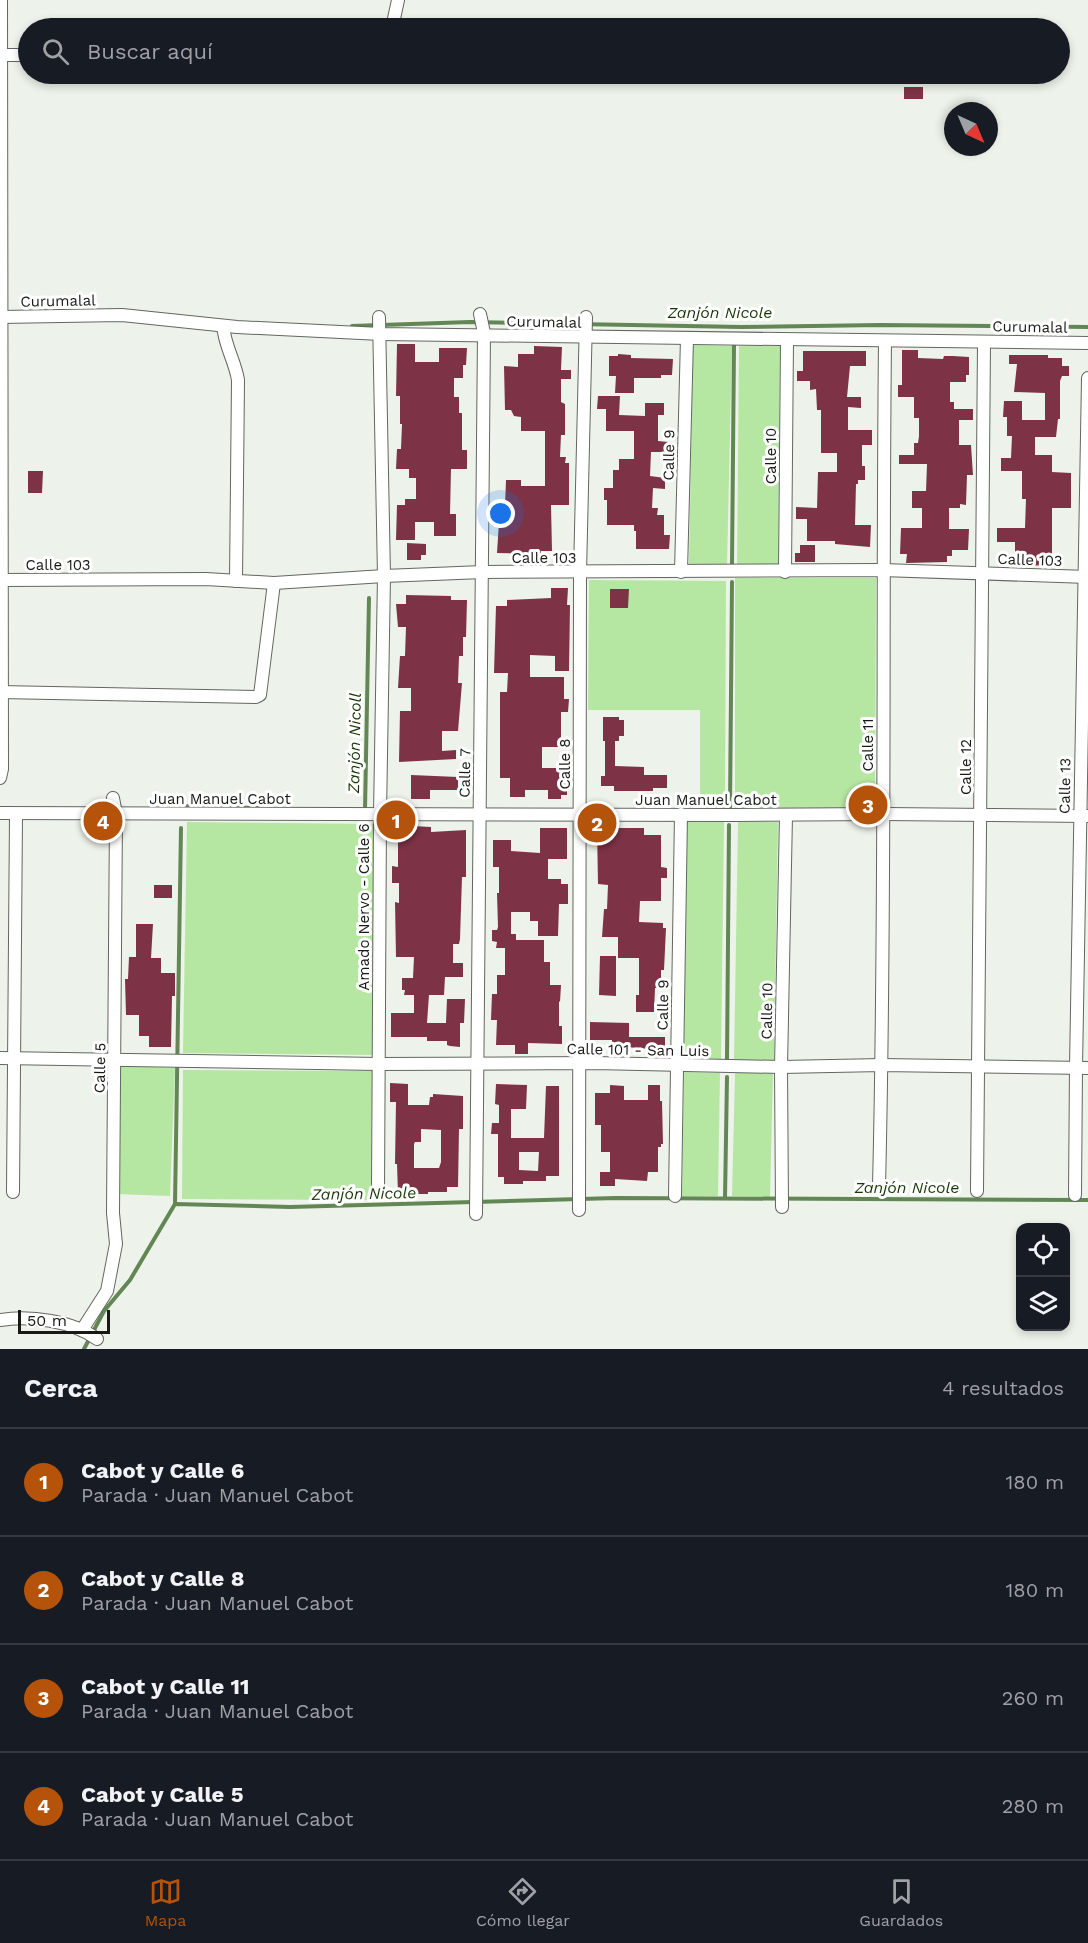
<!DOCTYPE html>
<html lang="es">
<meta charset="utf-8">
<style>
body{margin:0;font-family:"Work Sans",sans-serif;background:#20242c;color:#f1f3f6}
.controls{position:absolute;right:18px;bottom:18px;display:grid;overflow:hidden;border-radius:12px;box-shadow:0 3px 9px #0003}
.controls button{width:54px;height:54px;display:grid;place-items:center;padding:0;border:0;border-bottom:2px solid #363941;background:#171b24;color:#f1f3f6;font:30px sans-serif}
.compass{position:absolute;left:944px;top:102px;width:54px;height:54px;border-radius:50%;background:#171b24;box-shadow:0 3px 9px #0003;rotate:136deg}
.scale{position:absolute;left:18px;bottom:15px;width:92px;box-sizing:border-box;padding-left:6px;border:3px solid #171916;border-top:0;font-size:16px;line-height:21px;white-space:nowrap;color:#171916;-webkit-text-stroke:4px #fff;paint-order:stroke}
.you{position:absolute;left:501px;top:514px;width:21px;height:21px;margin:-15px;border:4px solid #fff;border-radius:50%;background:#1a73e8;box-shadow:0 0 0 9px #1a73e833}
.badge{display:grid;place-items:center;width:39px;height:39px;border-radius:50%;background:#b45309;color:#fff;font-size:20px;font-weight:700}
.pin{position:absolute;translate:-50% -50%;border:3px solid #fff;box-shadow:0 2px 6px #0006}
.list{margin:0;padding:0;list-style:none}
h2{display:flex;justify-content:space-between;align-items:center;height:78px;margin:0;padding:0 24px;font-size:26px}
h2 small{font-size:20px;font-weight:400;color:#9ea1a6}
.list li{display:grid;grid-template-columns:39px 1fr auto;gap:18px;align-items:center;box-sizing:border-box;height:108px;padding:0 24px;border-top:2px solid #363941}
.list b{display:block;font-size:22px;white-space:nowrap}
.list p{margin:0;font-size:20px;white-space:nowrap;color:#9ea1a6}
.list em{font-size:20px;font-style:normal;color:#9ea1a6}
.icon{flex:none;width:33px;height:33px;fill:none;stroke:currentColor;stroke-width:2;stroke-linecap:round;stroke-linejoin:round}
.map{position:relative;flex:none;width:1088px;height:1349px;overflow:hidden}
.search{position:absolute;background:#171b24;box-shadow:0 3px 9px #0003;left:18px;right:18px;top:18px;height:66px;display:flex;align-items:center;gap:15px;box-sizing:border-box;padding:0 21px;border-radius:33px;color:#9ea1a6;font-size:22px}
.sheet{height:510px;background:#171b24}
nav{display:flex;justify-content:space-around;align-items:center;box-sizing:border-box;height:84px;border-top:2px solid #363941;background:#171b24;font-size:16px;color:#9ea1a6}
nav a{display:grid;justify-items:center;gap:3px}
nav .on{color:#b45309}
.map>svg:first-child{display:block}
.green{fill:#b6e7a2}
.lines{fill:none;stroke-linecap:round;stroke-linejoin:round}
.stream{stroke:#638655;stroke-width:4}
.building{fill:#7e3246;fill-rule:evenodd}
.minor-casing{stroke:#626760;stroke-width:14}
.minor{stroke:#fff;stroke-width:12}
.labels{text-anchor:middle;stroke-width:6;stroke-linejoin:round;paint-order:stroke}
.street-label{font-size:15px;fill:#171916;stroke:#fff}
.water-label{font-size:16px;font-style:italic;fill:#173606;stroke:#fff}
</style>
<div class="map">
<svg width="1088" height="1349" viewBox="0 0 1088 1349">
<rect width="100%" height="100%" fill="#edf3ea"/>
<g class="green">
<path d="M693 345 732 346 727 566 689 565Z"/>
<path d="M739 346H780L778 565H737Z"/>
<path d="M735 578H876L875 808H735Z"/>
<path d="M589 580 726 581 725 808H700V710H588Z"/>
<path d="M687 821 724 822 721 1059 684 1058Z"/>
<path d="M187 822 376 824 372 1055 183 1053Z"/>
<path d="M738 822H778L774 1060H734Z"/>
<path d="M120 1066 175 1068 170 1196 115 1194Z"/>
<path d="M183 1070 372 1071 371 1200 182 1199Z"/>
<path d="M684 1072 720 1073 718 1196H682Z"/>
<path d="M735 1073H773L770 1197 732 1196Z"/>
</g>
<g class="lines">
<g class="stream">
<path d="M352 326 470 322 741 327 880 325 1088 327"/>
<path d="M732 565 734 344"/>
<path d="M179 806 259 808"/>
<path d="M730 808 732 582"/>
<path d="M363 810H365L369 598"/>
<path d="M727 1059 729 825"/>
<path d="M725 1198 727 1077"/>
<path d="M175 1204 181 828"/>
<path d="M84 1349 104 1311 130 1280 175 1204 290 1207 616 1198 1088 1200"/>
</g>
</g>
<g class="building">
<rect x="904" y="87" width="19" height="12"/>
<path d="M397 344H415V362H439V348H467L466 365H463V378H454V397H459V413H462V450H467V469H451L450 514H456V536H434V522H415V540H396L397 505H405V499H416V478H409V469H396L397 449H401L402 424H400V396H396Z"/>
<path d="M534 346 562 347 561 370H571V379H561V402L565 404V435H561L560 457H566L565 463H569V505H551L552 551H541V554L497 553 500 506H505L506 480H521V486H545V431H521V417L514 416 511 410H505L504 366 518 367V354H534Z"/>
<path d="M902 350H918V358L943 359 944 356H953L969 357V375H966V382H950V402H954V409H973V420H959V445H971L973 475H967L966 505 960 504V508H949V529H969L968 550H952V556H947V562L906 563 907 554H900L901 528H922V508H912V491H926L927 464H899V455H914V443H918L919 436V418H914V397H898V385H902Z"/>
<path d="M803 351H866V366H850L847 397H861V408L848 407V430H872V445H862V466H865V480H858V484H856L855 525H871L870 547 835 544V541H807V519H796V507L817 508 818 472H837V453H821V410H817L816 389 810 390V381H797V371H803Z"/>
<path d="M618 354 631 355V358L673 359 672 375H661V378H634V393H615L616 376H609V356H618Z"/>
<path d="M1009 355H1048V358H1062V366H1069V376H1062L1060 381V419H1058L1056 437H1035V455H1052V472L1071 473V508H1052V566L1025 565V557H1015V542H997V528H1025L1026 499H1022V471H1001V458H1011L1012 436H1007V417H1003L1004 401H1022V420H1045V393L1014 392 1017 364H1009Z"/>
<path d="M598 396H620L619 415 645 416V403H664V415H658V441L668 442V452H651L650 476 665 478V489L653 488 652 508H658L657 515H664V535H670L669 549H636V531H634V525H607V500H604V488H613V470H619V459H634V431H606V409H597Z"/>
<path d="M28 471H43L42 493H28Z"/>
<path d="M407 543 426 544V555H421V560H407Z"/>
<path d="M800 545H815V562H795V553H800Z"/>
<path d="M551 588H568L567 605H570L569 671H555V656L530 655V677H564V699H569L568 712H561V747H542V768H567V795H561V799H548V790H525V797H510V778H500V692H507L508 673H494L496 606H507V600L551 598Z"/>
<path d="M610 589H629L628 608H610Z"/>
<path d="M406 595 451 596V600H467L466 637H463V656H459L458 683H462L458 731H442V751L456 750V759L399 762 400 711H411V688H398L400 656H405L406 627H398L396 604H406Z"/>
<path d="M603 717H619V720H624V736H619V741H615V766L644 767V775H667V788H653V791H614V786H601V776H605V741H603Z"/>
<path d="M411 775 458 777V790H430V799H411Z"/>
<path d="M412 826 431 827V832L466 830V877H462L460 939 459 944H453V963H463V977H445L444 995H429L427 1023H446L447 999H465L464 1023H460V1047L450 1046 447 1045V1041H427V1037H391V1013H414V995H404L405 990H402V978H413L414 957H396L395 902 399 903V883H392V866L398 867V833H412Z"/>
<path d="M540 828H567V859H548V879H561V884H568V904H559L558 936H538V921H530V912H511V934H516V940H544V962H550V985H561L560 1002 559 1001V1026H562V1044L528 1043V1054H515V1045H496L497 1020H491L492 994H497V975H505V948H496L497 942 492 941V930H497L498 927 497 893H499V867H493V840H511V851L540 853Z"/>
<path d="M597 828H644V835H661V867L667 868V878H661V901H640L639 922 663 923V928H666L664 970H661V988H655L654 1012H636V995H639V958H618V937H602L604 909H607L608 885 598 884Z"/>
<rect x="154" y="885" width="18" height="13"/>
<path d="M136 924H153L151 958H161V973H175V996H172L171 1047H149V1036H139V1015H126L125 979H128L129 957H136Z"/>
<path d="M600 956H616V996L599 995Z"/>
<path d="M590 1022 629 1023V1037H665V1050L612 1046V1040H590Z"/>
<path d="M390 1083 408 1084V1105H429L430 1097H433V1094L463 1096V1129H459L458 1187H447V1192H428V1194H398L397 1164H395L396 1102H390ZM421 1129 441 1130V1162L439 1168H414V1144L415 1142H421Z"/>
<path d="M496 1084 527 1085 526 1109H511V1138H544L546 1086H559V1176H546V1181H523V1184H504V1177H498V1134H491L492 1123H499V1105L495 1104ZM519 1152H539L538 1171 519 1170Z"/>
<path d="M610 1085 624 1086V1100H648V1085H660V1101H662L663 1144H661V1147H658V1172H648L647 1181 615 1179V1186H600V1172H610V1152H601V1125H595V1093H610Z"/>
</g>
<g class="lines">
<defs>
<g id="minor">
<path d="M392 28 398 0"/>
<path d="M0 55H28"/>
<path d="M0 317 122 315 237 327 381 334 1088 343"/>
<path d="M223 326C225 347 235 361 238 380L236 581"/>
<path d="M681 572 687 338"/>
<path d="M785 572 787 340"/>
<path d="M0 580 206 579 274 583 384 576 483 572 882 570 1088 577"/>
<path d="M0 692 256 697 260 695 274 583"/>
<path d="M0 778 2 769 1 0"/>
<path d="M0 813 735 815 883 814 1088 816"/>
<path d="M0 1058 379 1064 595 1063 781 1067 882 1065 1088 1068"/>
<path d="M879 1186C886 904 882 622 885 341"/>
<path d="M977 1191 984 342"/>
<path d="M13 1192 16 814"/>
<path d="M378 1192 380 815 384 576 379 317"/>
<path d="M1075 1195 1076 1067 1088 378"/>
<path d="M675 1196 681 814"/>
<path d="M782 1207 781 1067 786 815"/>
<path d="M579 1210 580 573 586 317"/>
<path d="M476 1214 484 333 480 314"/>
<path d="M0 1320C30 1315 73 1321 97 1339"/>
<path d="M82 1330 107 1291 116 1244 113 1213 116 814 113 798"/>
</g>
</defs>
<use href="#minor" class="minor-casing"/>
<use href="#minor" class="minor"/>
</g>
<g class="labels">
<g class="street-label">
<text transform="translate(58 301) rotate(-1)" y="5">Curumalal</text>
<text transform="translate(544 322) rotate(1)" y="5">Curumalal</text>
<text transform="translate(1030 327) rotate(1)" y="5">Curumalal</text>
<text transform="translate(669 455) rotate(-89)" y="5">Calle 9</text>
<text transform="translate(771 456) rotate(-90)" y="5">Calle 10</text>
<text x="544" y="563">Calle 103</text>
<text transform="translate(1030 560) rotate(2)" y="5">Calle 103</text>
<text x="58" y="570">Calle 103</text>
<text transform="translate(868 745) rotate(-90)" y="5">Calle 11</text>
<text transform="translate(565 764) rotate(-90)" y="5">Calle 8</text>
<text transform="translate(966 767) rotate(-90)" y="5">Calle 12</text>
<text transform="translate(465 773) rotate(-89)" y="5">Calle 7</text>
<text transform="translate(1065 786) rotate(-89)" y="5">Calle 13</text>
<text x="220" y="804">Juan Manuel Cabot</text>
<text x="706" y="805">Juan Manuel Cabot</text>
<text transform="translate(364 907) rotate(-90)" y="5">Amado Nervo - Calle 6</text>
<text transform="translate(663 1005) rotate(-89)" y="5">Calle 9</text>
<text transform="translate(767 1011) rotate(-89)" y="5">Calle 10</text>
<text transform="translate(638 1050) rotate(1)" y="5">Calle 101 - San Luis</text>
<text transform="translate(100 1068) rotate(-89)" y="5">Calle 5</text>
</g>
<g class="water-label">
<text x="720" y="318">Zanjón Nicole</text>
<text transform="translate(354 743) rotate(-89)" y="6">Zanjón Nicoll</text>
<text x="907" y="1193">Zanjón Nicole</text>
<text transform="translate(364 1193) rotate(-1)" y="6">Zanjón Nicole</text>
</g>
</g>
</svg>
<div class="controls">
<button><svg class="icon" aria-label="locate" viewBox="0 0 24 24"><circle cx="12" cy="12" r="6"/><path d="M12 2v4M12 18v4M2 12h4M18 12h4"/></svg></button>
<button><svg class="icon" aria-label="layers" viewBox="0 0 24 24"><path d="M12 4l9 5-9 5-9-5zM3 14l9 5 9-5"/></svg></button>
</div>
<svg class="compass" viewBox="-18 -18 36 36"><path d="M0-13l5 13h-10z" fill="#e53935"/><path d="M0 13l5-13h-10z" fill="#9ea1a6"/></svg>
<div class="scale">50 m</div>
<div class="you"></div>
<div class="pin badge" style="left:396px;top:820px">1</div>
<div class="pin badge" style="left:597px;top:823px">2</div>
<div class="pin badge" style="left:868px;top:805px">3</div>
<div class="pin badge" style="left:103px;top:821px">4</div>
<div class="search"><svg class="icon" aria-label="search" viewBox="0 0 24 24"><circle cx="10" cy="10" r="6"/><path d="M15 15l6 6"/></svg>Buscar aquí</div>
</div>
<section class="sheet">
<h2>Cerca<small>4 resultados</small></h2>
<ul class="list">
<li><span class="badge">1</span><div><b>Cabot y Calle 6</b><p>Parada · Juan Manuel Cabot</p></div><em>180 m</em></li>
<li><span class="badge">2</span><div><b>Cabot y Calle 8</b><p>Parada · Juan Manuel Cabot</p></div><em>180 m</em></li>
<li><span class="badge">3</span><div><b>Cabot y Calle 11</b><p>Parada · Juan Manuel Cabot</p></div><em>260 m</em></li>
<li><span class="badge">4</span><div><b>Cabot y Calle 5</b><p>Parada · Juan Manuel Cabot</p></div><em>280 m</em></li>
</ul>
</section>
<nav>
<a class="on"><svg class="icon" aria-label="map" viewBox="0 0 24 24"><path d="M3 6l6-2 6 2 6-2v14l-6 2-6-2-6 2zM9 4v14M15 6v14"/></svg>Mapa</a>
<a><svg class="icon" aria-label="directions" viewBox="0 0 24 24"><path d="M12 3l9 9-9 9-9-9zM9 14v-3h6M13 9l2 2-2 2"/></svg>Cómo llegar</a>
<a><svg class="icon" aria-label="saved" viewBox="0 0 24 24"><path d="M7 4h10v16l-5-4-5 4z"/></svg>Guardados</a>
</nav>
